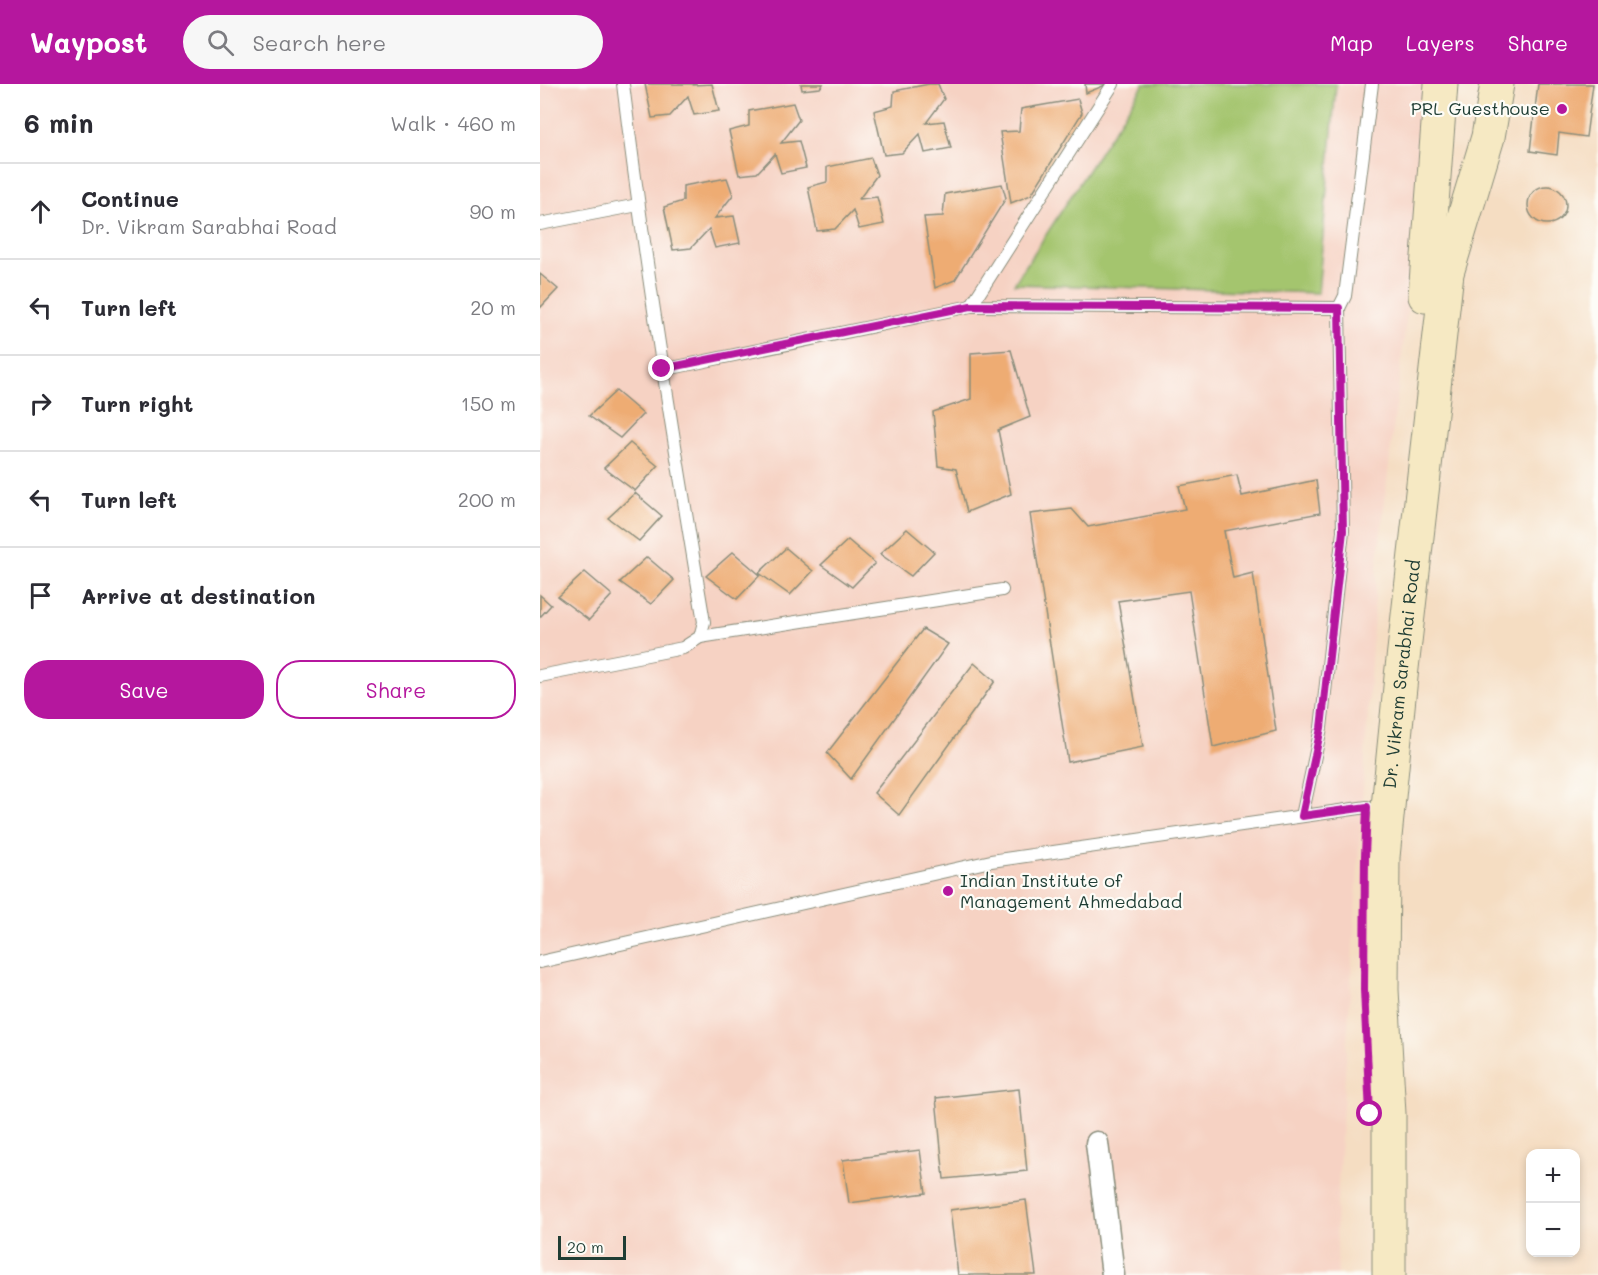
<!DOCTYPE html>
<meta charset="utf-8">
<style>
body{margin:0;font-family:Mali,sans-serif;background:#f7f7f7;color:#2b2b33}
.controls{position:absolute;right:18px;bottom:18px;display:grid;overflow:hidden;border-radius:12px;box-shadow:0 3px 9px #0003}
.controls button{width:54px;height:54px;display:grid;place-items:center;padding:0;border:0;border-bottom:2px solid #e1e1e2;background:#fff;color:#2b2b33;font:30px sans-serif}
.scale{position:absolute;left:18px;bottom:15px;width:68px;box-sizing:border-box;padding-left:6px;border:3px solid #1f3d34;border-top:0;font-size:16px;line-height:21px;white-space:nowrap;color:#1f3d34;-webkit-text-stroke:4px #fdfcf7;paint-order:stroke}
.stop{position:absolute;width:18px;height:18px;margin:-14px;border:4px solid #b5179e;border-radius:50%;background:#fff}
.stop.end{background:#b5179e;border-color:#fff;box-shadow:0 2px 6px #0008}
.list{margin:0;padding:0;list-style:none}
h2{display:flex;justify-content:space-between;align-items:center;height:78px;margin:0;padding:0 24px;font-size:26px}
h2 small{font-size:20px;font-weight:400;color:#7c7c81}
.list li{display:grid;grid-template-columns:39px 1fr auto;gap:18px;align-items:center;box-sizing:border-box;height:96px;padding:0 24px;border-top:2px solid #e1e1e2}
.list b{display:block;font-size:22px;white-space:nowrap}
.list p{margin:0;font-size:20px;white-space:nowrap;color:#7c7c81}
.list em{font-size:20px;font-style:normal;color:#7c7c81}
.actions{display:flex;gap:12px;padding:18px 24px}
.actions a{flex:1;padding:14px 0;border:2px solid #b5179e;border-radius:24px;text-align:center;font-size:21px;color:#b5179e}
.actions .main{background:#b5179e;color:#fff}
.icon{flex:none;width:33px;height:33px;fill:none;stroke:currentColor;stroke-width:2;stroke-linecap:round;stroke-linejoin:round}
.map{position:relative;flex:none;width:1058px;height:1191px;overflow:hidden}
header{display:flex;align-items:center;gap:36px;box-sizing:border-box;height:84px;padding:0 30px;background:#b5179e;color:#fff}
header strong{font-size:28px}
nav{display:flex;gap:33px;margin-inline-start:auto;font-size:21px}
.search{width:420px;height:54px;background:#f7f7f7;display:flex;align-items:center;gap:15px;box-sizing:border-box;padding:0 21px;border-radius:33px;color:#7c7c81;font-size:22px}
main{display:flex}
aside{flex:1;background:#fff}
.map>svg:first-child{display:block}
.built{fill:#f6d2c3}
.green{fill:#a4c56e;stroke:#628151;stroke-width:1.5}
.building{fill:#eeac73}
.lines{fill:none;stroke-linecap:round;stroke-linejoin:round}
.lane-casing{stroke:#8a8d7b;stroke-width:14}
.street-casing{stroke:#8a8d7b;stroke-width:25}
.secondary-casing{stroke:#8a8d7b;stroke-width:35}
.lane{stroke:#fff;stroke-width:12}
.street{stroke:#fff;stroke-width:22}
.secondary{stroke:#f6e9c3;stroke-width:33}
.route{stroke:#b5179e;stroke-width:8}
.poi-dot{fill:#b5179e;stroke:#fdfcf7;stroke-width:2}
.labels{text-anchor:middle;stroke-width:4.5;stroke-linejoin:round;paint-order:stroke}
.poi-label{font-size:18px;fill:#1f3d34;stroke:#fdfcf7;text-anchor:end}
.street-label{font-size:18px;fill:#1f3d34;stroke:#fdfcf7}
</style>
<header>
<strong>Waypost</strong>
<div class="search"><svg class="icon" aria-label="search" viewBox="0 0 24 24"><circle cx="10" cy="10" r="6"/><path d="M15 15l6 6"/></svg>Search here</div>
<nav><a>Map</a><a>Layers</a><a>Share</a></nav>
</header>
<main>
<aside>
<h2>6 min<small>Walk · 460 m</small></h2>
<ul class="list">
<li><svg class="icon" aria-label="ahead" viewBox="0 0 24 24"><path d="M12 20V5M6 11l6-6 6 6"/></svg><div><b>Continue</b><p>Dr. Vikram Sarabhai Road</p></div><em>90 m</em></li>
<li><svg class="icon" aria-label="left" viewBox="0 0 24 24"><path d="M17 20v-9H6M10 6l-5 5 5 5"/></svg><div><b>Turn left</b></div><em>20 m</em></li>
<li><svg class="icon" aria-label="right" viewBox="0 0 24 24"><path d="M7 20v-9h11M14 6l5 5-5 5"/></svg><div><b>Turn right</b></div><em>150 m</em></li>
<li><svg class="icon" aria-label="left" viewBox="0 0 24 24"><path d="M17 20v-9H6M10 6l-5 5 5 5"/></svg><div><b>Turn left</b></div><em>200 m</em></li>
<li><svg class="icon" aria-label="arrive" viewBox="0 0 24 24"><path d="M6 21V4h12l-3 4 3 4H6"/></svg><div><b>Arrive at destination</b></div></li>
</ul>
<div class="actions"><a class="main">Save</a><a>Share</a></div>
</aside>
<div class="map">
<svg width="1058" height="1191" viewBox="0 0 1058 1191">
<rect width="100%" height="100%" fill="#fdfcf7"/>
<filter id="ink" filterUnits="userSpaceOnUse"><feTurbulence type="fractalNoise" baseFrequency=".0167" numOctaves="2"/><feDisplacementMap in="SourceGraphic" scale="12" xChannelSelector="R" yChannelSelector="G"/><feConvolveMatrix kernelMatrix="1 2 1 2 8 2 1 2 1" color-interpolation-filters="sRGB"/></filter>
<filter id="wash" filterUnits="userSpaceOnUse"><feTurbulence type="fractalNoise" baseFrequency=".008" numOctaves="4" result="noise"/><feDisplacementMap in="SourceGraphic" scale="24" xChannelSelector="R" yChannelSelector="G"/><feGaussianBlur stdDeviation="1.35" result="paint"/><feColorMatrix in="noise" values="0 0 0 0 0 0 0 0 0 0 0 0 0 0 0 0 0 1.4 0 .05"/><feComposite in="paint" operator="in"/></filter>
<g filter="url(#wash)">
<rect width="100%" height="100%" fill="#f5ddc2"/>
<path class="built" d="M0 0H894L837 482 796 1133 798 1191H0Z"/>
<path class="green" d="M604 0H796L778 209 474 200Z"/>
<g id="blocks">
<g class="building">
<path d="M105 0H155L154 1 172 0 179 27 154 31 148 12 130 32 112 34Z"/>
<path d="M261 0H283L280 4 262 6Z"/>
<path d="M389 0H398L404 15 386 39 404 37 411 64 385 69 380 50 362 69 344 71 334 27 353 22 354 7Z"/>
<path d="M545 0H568L546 9Z"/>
<path d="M998 0H1053L1046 53 1019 49 1017 71 990 67Z"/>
<path d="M538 15 542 29 491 111 471 119 460 48 479 47 481 25Z"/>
<path d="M253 19 259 36 241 59 259 57 266 84 241 89 235 70 217 89 199 91 189 47 209 42V27Z"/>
<path d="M331 74 337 91 319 115 337 113 344 140 319 145 313 126 295 145 277 147 268 103 287 98V83Z"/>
<path d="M187 94 193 111 175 134 194 132 200 159 175 164 169 145 151 164 133 166 124 123 143 117V102Z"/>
<path d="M462 100 466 114 415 196 395 204 384 133 403 132 405 110Z"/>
<circle cx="1007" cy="121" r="19"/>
<path d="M0 190 18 205 0 224Z"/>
<path d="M471 266 490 333 458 346 471 410 427 428 416 385 398 382 393 328 431 315V269Z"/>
<path d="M76 307 103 330 80 354 49 332Z"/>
<path d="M90 359 118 382 95 407 64 384Z"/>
<path d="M697 391 702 412 776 396 780 429 684 447 693 494 713 489 736 647 673 663 649 507 578 517 603 663 528 678 490 430 532 425 548 443 645 425 639 402Z"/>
<path d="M95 409 122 432 99 457 68 434Z"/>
<path d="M367 445 394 468 371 492 340 470Z"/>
<path d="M308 456 335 479 312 503 281 481Z"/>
<path d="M246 464 273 487 250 511 219 489Z"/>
<path d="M193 468 220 491 197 515 166 492Z"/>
<path d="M107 473 134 496 111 520 80 498Z"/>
<path d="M45 488 72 511 49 536 18 513Z"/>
<path d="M0 511 11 521 0 533Z"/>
<path d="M383 545 408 560 311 695 287 669Z"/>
<path d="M434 579 455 597 359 731 334 709Z"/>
<path d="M479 1005 487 1087 404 1095 396 1014Z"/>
<path d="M380 1066 386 1109 309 1119 303 1076Z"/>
<path d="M486 1116 496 1191H418L410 1126Z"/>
</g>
</g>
</g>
<g filter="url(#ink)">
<use href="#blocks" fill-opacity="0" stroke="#8a8d7b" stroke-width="1.5"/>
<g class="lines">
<defs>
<g id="lane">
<path d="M573 0 431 222 799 224 805 212 832 0"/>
<path d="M0 140 98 121"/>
<path d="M122 286 431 222"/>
<path d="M160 553 462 506"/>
<path d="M0 592 143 564 160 553 164 538C134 359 105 180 83 0"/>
<path d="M762 732 781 644 803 447 799 224"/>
<path d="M0 878 451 777 827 723"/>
</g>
<path id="street" d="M557 1059 573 1191"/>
<g id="secondary">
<path d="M885 212 901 0"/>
<path id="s1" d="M849 1191V1030L842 906 843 773 861 593 907 189 948 53 957 0"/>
</g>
</defs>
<use href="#lane" class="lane-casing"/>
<use href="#street" class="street-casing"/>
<use href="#secondary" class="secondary-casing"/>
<use href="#lane" class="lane"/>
<use href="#street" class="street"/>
<use href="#secondary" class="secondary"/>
</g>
</g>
<g class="lines" filter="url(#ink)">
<path class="route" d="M122 285 431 222 799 224 803 447 781 644 762 732 827 723 825 772 824 906 830 1030"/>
</g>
<g class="poi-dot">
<circle cx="1022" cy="25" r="6"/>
<circle cx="408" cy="807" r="6"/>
</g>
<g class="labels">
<g class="poi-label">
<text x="1010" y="31">PRL Guesthouse</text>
<text x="420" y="803" text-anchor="start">Indian Institute of<tspan x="420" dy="21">Management Ahmedabad</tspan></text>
</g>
<g class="street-label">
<text dy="6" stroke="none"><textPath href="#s1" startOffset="602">Dr. Vikram Sarabhai Road</textPath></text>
</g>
</g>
</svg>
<div class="controls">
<button>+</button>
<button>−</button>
</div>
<div class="scale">20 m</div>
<div class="stop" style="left:830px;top:1030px"></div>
<div class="stop end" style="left:122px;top:285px"></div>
</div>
</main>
